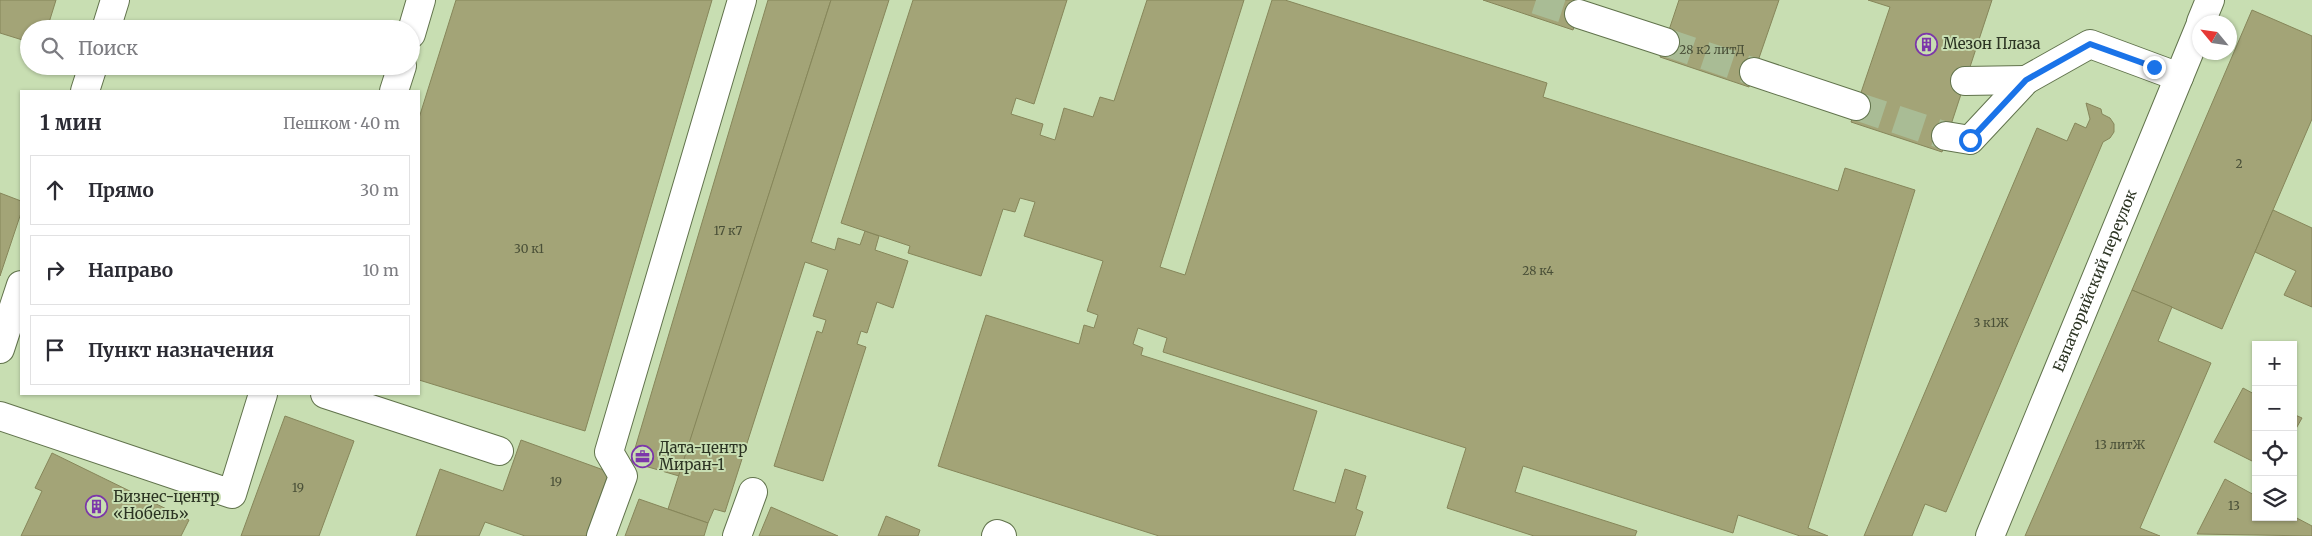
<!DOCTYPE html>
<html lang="ru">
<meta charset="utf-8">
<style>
body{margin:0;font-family:Merriweather,serif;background:#f7f7f7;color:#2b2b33}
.controls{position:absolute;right:15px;bottom:15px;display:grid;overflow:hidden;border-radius:0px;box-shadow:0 1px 4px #0004}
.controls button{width:45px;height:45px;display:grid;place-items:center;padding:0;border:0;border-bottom:1px solid #e1e1e2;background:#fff;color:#2b2b33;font:25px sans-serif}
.compass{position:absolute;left:2192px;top:15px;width:45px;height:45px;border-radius:50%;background:#fff;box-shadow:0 1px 4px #0004;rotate:299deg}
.stop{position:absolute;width:15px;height:15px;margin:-11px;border:4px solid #1a73e8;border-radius:50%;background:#fff}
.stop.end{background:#1a73e8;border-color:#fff;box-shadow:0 1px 5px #0008}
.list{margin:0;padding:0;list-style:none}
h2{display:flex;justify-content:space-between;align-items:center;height:65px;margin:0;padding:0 20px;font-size:21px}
h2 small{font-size:16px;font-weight:400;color:#7c7c81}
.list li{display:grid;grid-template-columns:32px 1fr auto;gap:15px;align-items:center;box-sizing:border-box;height:70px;margin:0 10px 10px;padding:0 10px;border:1px solid #e1e1e2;border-radius:0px}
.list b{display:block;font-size:19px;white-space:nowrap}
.list em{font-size:16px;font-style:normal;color:#7c7c81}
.icon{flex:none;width:28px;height:28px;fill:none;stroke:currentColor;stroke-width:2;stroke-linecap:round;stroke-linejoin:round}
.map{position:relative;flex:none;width:2312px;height:536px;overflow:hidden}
.search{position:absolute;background:#fff;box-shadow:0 1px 4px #0004;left:20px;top:20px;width:400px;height:55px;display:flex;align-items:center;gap:12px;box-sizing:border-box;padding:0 18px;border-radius:28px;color:#7c7c81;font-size:19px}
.panel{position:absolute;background:#fff;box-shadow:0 1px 4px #0004;left:20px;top:90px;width:400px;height:305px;border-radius:0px}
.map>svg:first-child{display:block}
.building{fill:#a3a477;stroke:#86865a}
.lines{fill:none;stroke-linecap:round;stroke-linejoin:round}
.minor-tunnel{stroke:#a9bc95;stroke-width:28;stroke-dasharray:28 14;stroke-linecap:butt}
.minor-casing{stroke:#61734c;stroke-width:30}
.minor{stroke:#fff;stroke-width:28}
.route{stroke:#1a73e8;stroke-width:6}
.labels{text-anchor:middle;stroke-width:4;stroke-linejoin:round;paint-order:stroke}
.number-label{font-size:12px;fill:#4a5038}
.poi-label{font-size:15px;fill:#2c3423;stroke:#c8deb2;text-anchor:start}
.street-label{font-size:15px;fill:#2c3423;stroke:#c8deb2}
</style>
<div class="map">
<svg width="2312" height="536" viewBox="0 0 2312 536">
<rect width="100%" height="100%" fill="#c8deb2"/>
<g class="building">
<path d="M0 0H56L47 29H29V42L0 33Z"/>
<path d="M456 0H712L585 431 419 380V118Z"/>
<path d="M768 0H831L679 476 631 462Z"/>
<path d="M831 0H889L811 242 835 250 838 238 860 245 865 231 879 236 875 250 908 261 893 308 877 302 867 333 861 331 857 344 866 347 823 481 774 466 817 331 822 333 826 320 813 316 828 270 805 262 725 512 714 509 708 523 668 509Z"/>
<path d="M913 0H1067L1034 104 1016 98 1011 114 1043 124 1040 135 1055 140 1064 108 1093 117 1100 97 1114 101 1147 0H1244L1160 267 1185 275 1272 0H1285L1547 83 1543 97 1838 191 1845 168 1915 190 1808 528 1828 536H1800L1738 515 1733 533 1523 466 1515 492 1637 531 1635 536H1534L1447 508 1466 448 1163 352 1167 338 1138 328 1133 344 1143 348 1141 355 1317 411 1293 490 1335 503 1345 469 1366 476 1356 509 1363 512 1355 536H1159L938 466 986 315 1079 344 1084 325 1094 328 1098 315 1087 311 1103 261 1024 236 1035 202 1020 198 1015 212 1003 209 981 276 908 253 910 246 841 223Z"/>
<path d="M1483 0H1583L1573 30Z"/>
<path d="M1679 0H1779L1749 87 1660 57Z"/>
<path d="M1868 0H1992L1942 152 1851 122 1890 7Z"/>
<path d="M2252 10 2312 36V119L2222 329 2132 290Z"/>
<path d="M2086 103 2101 109 2102 114 2110 118 2114 124V132L2110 138 2103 142 1946 512 1925 504 1912 536H1864L2037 128 2067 141 2075 123 2086 128 2090 119Z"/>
<path d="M0 193 21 201V213L0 276Z"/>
<path d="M2273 210 2312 228V307L2284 295 2296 271 2255 252Z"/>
<path d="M2132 290 2172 307 2158 341 2211 363 2140 528 2160 536H2025Z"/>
<path d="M2243 388 2256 395V463L2214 442Z"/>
<path d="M2293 414 2302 418 2293 434Z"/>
<path d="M285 416 354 441 319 536H241Z"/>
<path d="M521 440 609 472 586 536H525L485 522 479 536H416L440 469 503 491Z"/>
<path d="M52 453 189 520 181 536H21L42 491 35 488Z"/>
<path d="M2225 479 2256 496V517H2293V516L2312 526V536L2197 534Z"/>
<path d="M639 499 708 523 704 536H625Z"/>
<path d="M771 507 838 536H759Z"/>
<path d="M886 516 920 530 918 536H878Z"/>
</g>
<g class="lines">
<g class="minor-tunnel">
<path d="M1536 0 1579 14"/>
<path d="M1665 42 1754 72"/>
<path d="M1856 106 1946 136"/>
</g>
<defs>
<g id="minor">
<path d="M1579 14 1665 42"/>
<path d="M2201 22 2210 0"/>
<path d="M106 29 115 0"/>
<path d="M411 34 421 0"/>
<path d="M1754 72 1856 106"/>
<path d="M1965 81 2026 80"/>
<path d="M85 91 93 66"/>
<path d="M394 91 402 66"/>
<path d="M1946 136 1970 140 2026 80 2090 44 2179 77"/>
<path d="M0 349 21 285"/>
<path d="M325 394 499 451"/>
<path d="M0 416 232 494 263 394"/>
<path d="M601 536 623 476 609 452 742 0"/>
<path d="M737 536 753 492"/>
<path d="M996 536 997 534 1002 536"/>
<path id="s1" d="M1990 536 2200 26"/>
</g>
</defs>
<use href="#minor" class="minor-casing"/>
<use href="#minor" class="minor"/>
</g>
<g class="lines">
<path class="route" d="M1970 140 2026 80 2090 44 2154 67"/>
</g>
<defs>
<symbol id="building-ring" viewBox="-11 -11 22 22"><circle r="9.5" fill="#c8deb2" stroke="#7c36aa" stroke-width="1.5"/><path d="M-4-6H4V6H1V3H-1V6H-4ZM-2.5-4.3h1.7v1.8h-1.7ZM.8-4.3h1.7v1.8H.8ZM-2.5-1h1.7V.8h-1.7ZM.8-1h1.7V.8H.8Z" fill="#7c36aa"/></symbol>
<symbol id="office-ring" viewBox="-11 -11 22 22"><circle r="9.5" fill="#c8deb2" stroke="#7c36aa" stroke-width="1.5"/><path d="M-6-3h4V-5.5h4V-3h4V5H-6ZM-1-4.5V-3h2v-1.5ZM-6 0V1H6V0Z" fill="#7c36aa"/></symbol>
</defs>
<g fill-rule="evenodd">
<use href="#building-ring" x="1914" y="32" width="25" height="25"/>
<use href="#office-ring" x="630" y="444" width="25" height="25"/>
<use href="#building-ring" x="84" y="494" width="25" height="25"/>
</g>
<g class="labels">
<g class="number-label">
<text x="1712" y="54">28 к2 литД</text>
<text x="2239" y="168">2</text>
<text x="728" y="235">17 к7</text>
<text x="529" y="253">30 к1</text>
<text x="1538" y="275">28 к4</text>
<text x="1991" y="327">3 к1Ж</text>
<text x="2120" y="449">13 литЖ</text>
<text x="556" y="486">19</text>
<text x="298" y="492">19</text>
<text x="2234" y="510">13</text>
</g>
<g class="poi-label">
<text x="1943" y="49">Мезон Плаза</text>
<text x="659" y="453">Дата-центр<tspan x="659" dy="17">Миран-1</tspan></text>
<text x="113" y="502">Бизнес-центр<tspan x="113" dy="17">«Нобель»</tspan></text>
</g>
<g class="street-label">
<text dy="5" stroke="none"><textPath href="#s1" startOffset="276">Евпаторийский переулок</textPath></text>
</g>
</g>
</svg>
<div class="controls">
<button>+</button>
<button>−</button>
<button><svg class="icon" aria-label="locate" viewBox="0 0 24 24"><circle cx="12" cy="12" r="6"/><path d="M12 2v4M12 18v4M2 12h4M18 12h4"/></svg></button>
<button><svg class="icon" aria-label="layers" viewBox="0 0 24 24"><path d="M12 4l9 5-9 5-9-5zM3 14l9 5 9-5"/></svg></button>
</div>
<svg class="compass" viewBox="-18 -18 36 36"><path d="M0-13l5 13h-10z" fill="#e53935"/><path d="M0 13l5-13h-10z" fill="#7c7c81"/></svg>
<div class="stop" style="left:1970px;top:140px"></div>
<div class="stop end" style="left:2154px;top:67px"></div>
<div class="search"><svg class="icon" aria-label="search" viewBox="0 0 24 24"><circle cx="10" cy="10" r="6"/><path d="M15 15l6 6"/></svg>Поиск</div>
<section class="panel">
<h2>1 мин<small>Пешком · 40 m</small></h2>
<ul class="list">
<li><svg class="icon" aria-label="ahead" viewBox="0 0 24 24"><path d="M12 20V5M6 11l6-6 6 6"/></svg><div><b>Прямо</b></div><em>30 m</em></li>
<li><svg class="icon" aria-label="right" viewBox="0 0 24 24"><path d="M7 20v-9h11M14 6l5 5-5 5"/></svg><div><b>Направо</b></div><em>10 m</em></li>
<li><svg class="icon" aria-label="arrive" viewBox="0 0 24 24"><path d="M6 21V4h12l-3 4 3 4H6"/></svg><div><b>Пункт назначения</b></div></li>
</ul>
</section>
</div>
